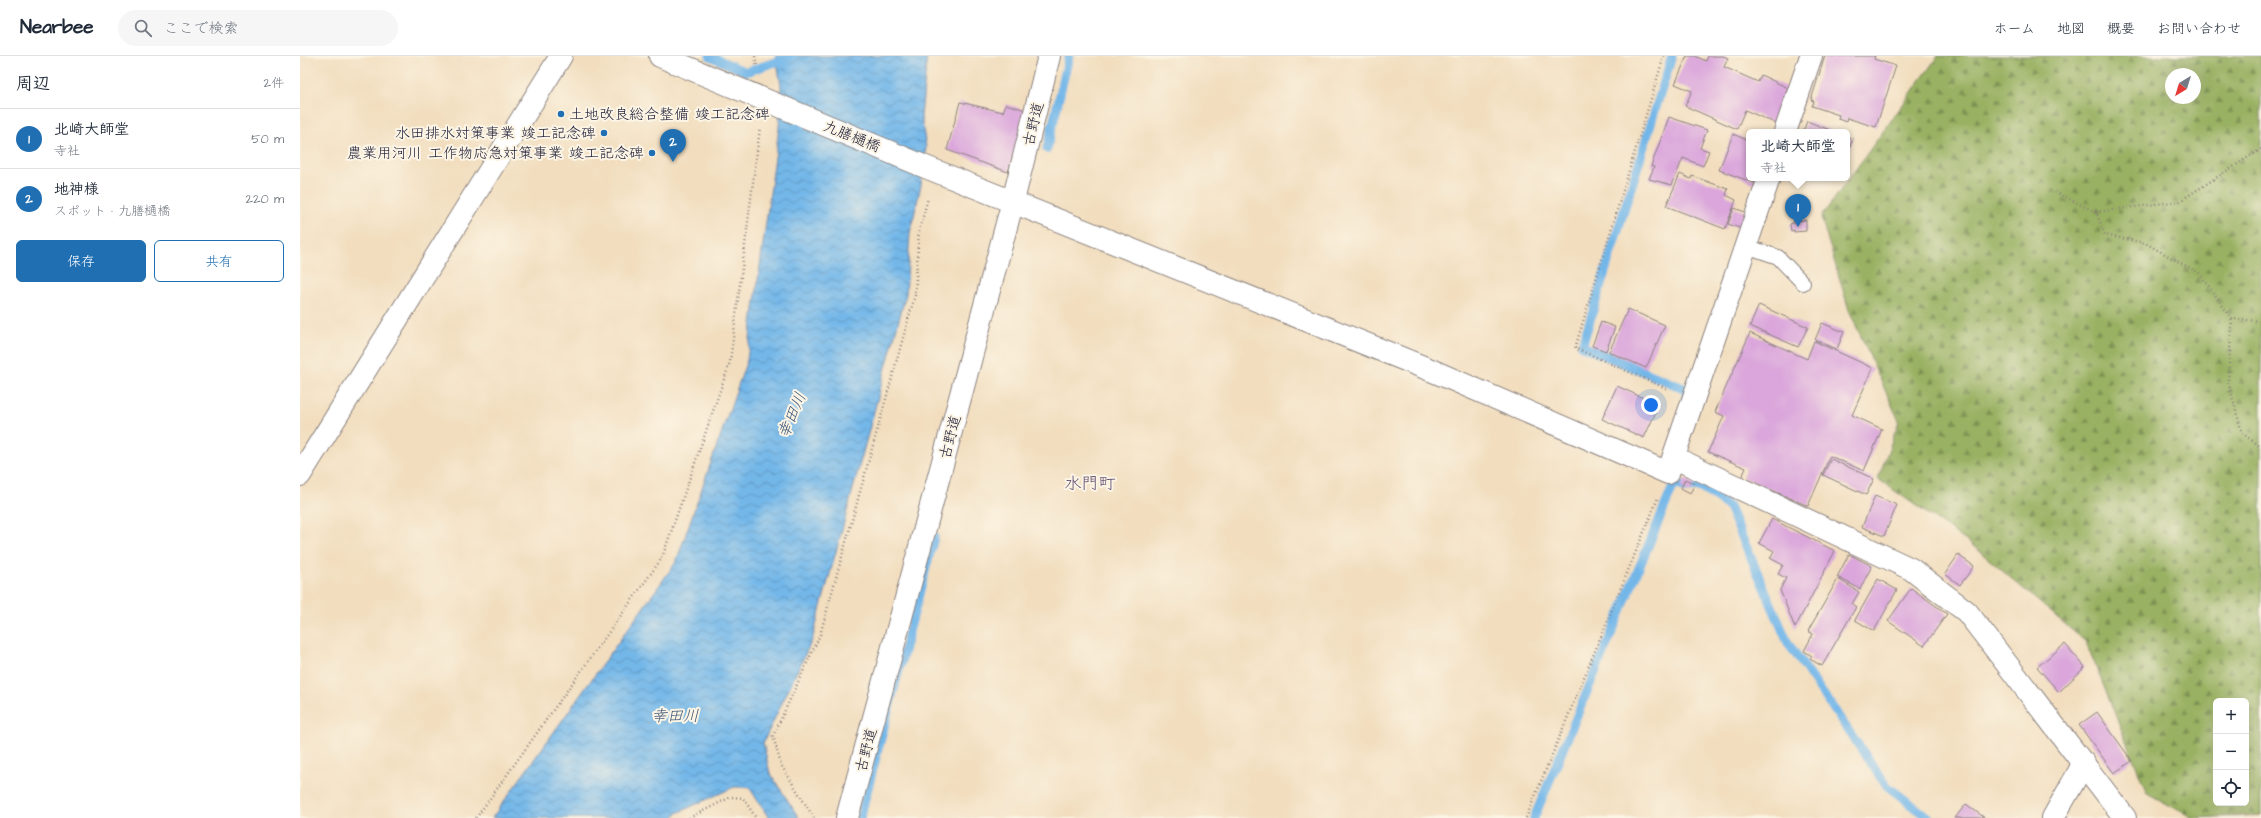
<!DOCTYPE html>
<html lang="ja">
<meta charset="utf-8">
<style>
body{margin:0;font-family:"Architects Daughter","Klee One",sans-serif;background:#f6f6f7;color:#1f2937}
.controls{position:absolute;right:12px;bottom:12px;display:grid;overflow:hidden;border-radius:6px;box-shadow:0 4px 16px #0002}
.controls button{width:36px;height:36px;display:grid;place-items:center;padding:0;border:0;border-bottom:1px solid #e0e1e3;background:#fff;color:#1f2937;font:20px sans-serif}
.compass{position:absolute;left:1865px;top:12px;width:36px;height:36px;border-radius:50%;background:#fff;box-shadow:0 4px 16px #0002;rotate:218deg}
.you{position:absolute;left:1351px;top:349px;width:14px;height:14px;margin:-10px;border:3px solid #fff;border-radius:50%;background:#1a73e8;box-shadow:0 0 0 6px #1a73e833}
.badge{display:grid;place-items:center;width:26px;height:26px;border-radius:50%;background:#1f6fb2;color:#fff;font-size:13px;font-weight:700}
.pin{position:absolute;translate:-50% -33px;filter:drop-shadow(0 1px 2px #0008)}
.pin::after{content:'';position:absolute;top:21px;width:14px;height:12px;background:inherit;clip-path:polygon(0 0,100% 0,50% 100%)}
.popup{position:absolute;left:1446px;top:73px;width:104px;height:52px;box-sizing:border-box;display:grid;place-content:center;border-radius:6px;background:#fff;filter:drop-shadow(0 1px 3px #0005);font-size:13px;white-space:nowrap;color:#747a83}
.popup b{font-size:15px;color:#1f2937}
.popup::after{content:'';position:absolute;left:50%;top:100%;margin-left:-8px;border:8px solid transparent;border-top-color:#fff}
.list{margin:0;padding:0;list-style:none}
h2{display:flex;justify-content:space-between;align-items:center;height:52px;margin:0;padding:0 16px;font-size:17px}
h2 small{font-size:13px;font-weight:400;color:#747a83}
.list li{display:grid;grid-template-columns:26px 1fr auto;gap:12px;align-items:center;box-sizing:border-box;height:60px;padding:0 16px;border-top:1px solid #e0e1e3}
.list b{display:block;font-size:15px;white-space:nowrap}
.list p{margin:0;font-size:13px;white-space:nowrap;color:#747a83}
.list em{font-size:13px;font-style:normal;color:#747a83}
.actions{display:flex;gap:8px;padding:12px 16px}
.actions a{flex:1;padding:9px 0;border:1px solid #1f6fb2;border-radius:6px;text-align:center;font-size:14px;color:#1f6fb2}
.actions .main{background:#1f6fb2;color:#fff}
.icon{flex:none;width:22px;height:22px;fill:none;stroke:currentColor;stroke-width:2;stroke-linecap:round;stroke-linejoin:round}
.map{position:relative;flex:none;width:1961px;height:762px;overflow:hidden}
header{display:flex;align-items:center;gap:24px;box-sizing:border-box;height:56px;padding:0 20px;background:#fff;border-bottom:1px solid #e0e1e3}
header strong{font-size:19px}
nav{display:flex;gap:22px;margin-inline-start:auto;font-size:14px}
.search{width:280px;height:36px;background:#f6f6f7;display:flex;align-items:center;gap:10px;box-sizing:border-box;padding:0 14px;border-radius:22px;color:#747a83;font-size:15px}
main{display:flex}
aside{flex:1;background:#fff}
.map>svg:first-child{display:block}
.forest{fill:url(#forest-firs);stroke:#5e6a4e;fill-rule:evenodd}
.water{fill:url(#water-waves);stroke:#4a6c92}
.lines{fill:none;stroke-linecap:round;stroke-linejoin:round}
.stream{stroke:#73b7e9;stroke-width:9}
.building{fill:#daa6db}
.service-casing{stroke:#8a807d;stroke-width:16}
.minor-casing{stroke:#8a807d;stroke-width:24}
.path{stroke:#8a807d;stroke-width:2.5;stroke-dasharray:1 3;stroke-linecap:butt}
.service{stroke:#fff;stroke-width:14}
.minor{stroke:#fff;stroke-width:22}
.poi-dot{fill:#1f6fb2;stroke:#fcf5e5;stroke-width:1.5}
.labels{text-anchor:middle;stroke-width:4;stroke-linejoin:round;paint-order:stroke}
.poi-label{font-size:15px;fill:#22223b;stroke:#fcf5e5;text-anchor:end}
.street-label{font-size:15px;fill:#22223b;stroke:#fcf5e5}
.water-label{font-size:16px;font-style:italic;fill:#3e5678;stroke:#fcf5e5}
.quarter-label{font-size:17px;fill:#625073;stroke:#fcf5e5}
</style>
<header>
<strong>Nearbee</strong>
<div class="search"><svg class="icon" aria-label="search" viewBox="0 0 24 24"><circle cx="10" cy="10" r="6"/><path d="M15 15l6 6"/></svg>ここで検索</div>
<nav><a>ホーム</a><a>地図</a><a>概要</a><a>お問い合わせ</a></nav>
</header>
<main>
<aside>
<h2>周辺<small>2件</small></h2>
<ul class="list">
<li><span class="badge">1</span><div><b>北崎大師堂</b><p>寺社</p></div><em>50 m</em></li>
<li><span class="badge">2</span><div><b>地神様</b><p>スポット · 九膳樋橋</p></div><em>220 m</em></li>
</ul>
<div class="actions"><a class="main">保存</a><a>共有</a></div>
</aside>
<div class="map">
<svg width="1961" height="762" viewBox="0 0 1961 762">
<defs>
<pattern id="forest-firs" width="22" height="20" patternUnits="userSpaceOnUse"><rect width="22" height="20" fill="#99b162"/><path d="M5 1l3.5 6h-7zM16 11l3.5 6h-7z" fill="#7c9052"/></pattern>
<pattern id="water-waves" width="16" height="10" patternUnits="userSpaceOnUse"><rect width="16" height="10" fill="#73b7e9"/><path d="M0 5q4-4 8 0t8 0" fill="none" stroke="#5e94be"/></pattern>
</defs>
<rect width="100%" height="100%" fill="#fcf5e5"/>
<filter id="ink" filterUnits="userSpaceOnUse"><feTurbulence type="fractalNoise" baseFrequency=".025" numOctaves="2"/><feDisplacementMap in="SourceGraphic" scale="8" xChannelSelector="R" yChannelSelector="G"/><feConvolveMatrix kernelMatrix="1 2 1 2 8 2 1 2 1" color-interpolation-filters="sRGB"/></filter>
<filter id="wash" filterUnits="userSpaceOnUse"><feTurbulence type="fractalNoise" baseFrequency=".012" numOctaves="4" result="noise"/><feDisplacementMap in="SourceGraphic" scale="16" xChannelSelector="R" yChannelSelector="G"/><feGaussianBlur stdDeviation="0.9" result="paint"/><feColorMatrix in="noise" values="0 0 0 0 0 0 0 0 0 0 0 0 0 0 0 0 0 1.4 0 .05"/><feComposite in="paint" operator="in"/></filter>
<g filter="url(#wash)">
<rect width="100%" height="100%" fill="#f2debf"/>
<path class="forest" d="M1638 0H1961V759L1893 762 1847 737 1786 586 1672 489 1578 423 1599 365 1549 254 1521 161ZM1871 18H1895V42H1871ZM1916 645H1946V747H1916Z"/>
<path class="water" d="M476 0H627L621 61 626 91 621 129 610 177 606 238 512 584 463 687 470 717 499 762H469L449 731H434L377 757 373 762H192L376 506 447 304 479 72 481 30Z"/>
<g class="lines">
<g class="stream">
<path d="M410 0 446 16 493 0"/>
<path d="M1372 0 1282 290 1388 334 1386 341"/>
<path d="M747 93 769 0"/>
<path d="M560 762 634 481"/>
<path d="M1234 762 1375 426 1384 432 1400 431 1429 451 1488 587 1586 729 1629 762"/>
</g>
</g>
<g id="blocks">
<g class="building">
<path d="M1387 0H1395L1406 5 1408 0H1423L1428 2 1424 11 1458 26 1461 19 1488 32 1482 47 1485 48 1477 68 1445 54 1437 73 1385 50 1392 35 1375 28Z"/>
<path d="M1525 0H1575L1574 3 1596 10 1576 71 1547 62 1546 66 1538 63 1539 59 1512 50 1514 45 1511 44Z"/>
<path d="M660 46 703 56 706 48 729 55 708 116 647 94Z"/>
<path d="M1369 61 1407 74 1400 92 1409 95 1403 110 1383 102 1372 129 1349 123 1354 111 1351 110Z"/>
<path d="M1507 65 1535 76H1503Z"/>
<path d="M1433 78 1449 85V122H1459L1457 128 1419 114Z"/>
<path d="M1547 81 1553 83 1547 98Z"/>
<path d="M1380 118 1391 123 1392 120 1428 133 1426 139 1436 144 1425 173 1366 150Z"/>
<path d="M1434 152 1448 157 1442 173 1428 168Z"/>
<path d="M1506 164V175L1494 176V174L1491 175 1490 168 1493 167V165Z"/>
<path d="M1459 249 1508 271 1498 291 1450 270Z"/>
<path d="M1328 253 1365 269 1346 312 1309 296Z"/>
<path d="M1301 266 1315 271 1306 295 1292 290Z"/>
<path d="M1522 267 1544 276 1537 293 1515 284Z"/>
<path d="M1450 277 1507 303 1514 285 1573 312 1552 359 1582 373 1564 415 1530 400 1508 450 1442 421 1446 412 1408 396 1424 360 1415 356Z"/>
<path d="M1317 330 1359 349 1344 382 1302 363Z"/>
<path d="M1531 403 1574 423 1566 439 1523 419Z"/>
<path d="M1385 423 1395 428 1390 437 1381 432Z"/>
<path d="M1575 440 1597 449 1584 480 1562 471Z"/>
<path d="M1472 463 1535 495 1495 572 1480 534 1486 522 1478 518 1483 509 1470 502 1474 495 1459 487Z"/>
<path d="M1549 498 1572 510 1560 533 1537 521Z"/>
<path d="M1658 499 1674 510 1660 529 1645 518Z"/>
<path d="M1538 523 1559 536 1552 548 1556 551 1522 610 1510 603 1512 600 1504 595 1513 578 1508 575Z"/>
<path d="M1578 523 1597 534 1574 575 1555 564Z"/>
<path d="M1611 532 1647 558 1624 590 1588 565Z"/>
<path d="M1765 588 1785 611 1759 636 1737 611Z"/>
<path d="M1797 656 1832 705 1814 717 1779 669Z"/>
<path d="M1666 748 1685 762H1655Z"/>
</g>
</g>
</g>
<g filter="url(#ink)">
<use href="#blocks" fill-opacity="0" stroke="#8a807d" stroke-width="1"/>
<g class="lines">
<defs>
<path id="service" d="M1446 190 1478 201 1503 227"/>
<g id="minor">
<path d="M360 0 628 112 1133 315 1368 417 1469 122"/>
<path d="M1485 76 1511 0"/>
<path d="M1375 402 1611 513 1667 556 1825 762"/>
<path d="M0 419 261 0"/>
<path d="M547 762 713 145 749 0"/>
<path d="M1753 762 1784 707"/>
</g>
</defs>
<use href="#service" class="service-casing"/>
<use href="#minor" class="minor-casing"/>
<g class="path">
<path d="M455 0 457 11"/>
<path d="M1364 0 1275 292 1368 333"/>
<path d="M1961 93 1880 145 1796 156 1805 179 1845 187 1899 217 1932 263 1961 265"/>
<path d="M1755 136 1796 156"/>
<path d="M1932 263 1928 325 1942 377 1961 391"/>
<path d="M176 762 362 502 430 306 460 72"/>
<path d="M389 762 431 741 443 742 456 762"/>
<path d="M514 762 481 709 473 680 520 579 615 239 619 175 628 142"/>
<path d="M1226 762 1358 442"/>
</g>
<use href="#service" class="service"/>
<use href="#minor" class="minor"/>
</g>
</g>
<g class="poi-dot">
<circle cx="261" cy="58" r="4"/>
<circle cx="304" cy="77" r="4"/>
<circle cx="352" cy="97" r="4"/>
</g>
<g class="labels">
<g class="poi-label">
<text x="269" y="63" text-anchor="start">土地改良総合整備 竣工記念碑</text>
<text x="296" y="82">水田排水対策事業 竣工記念碑</text>
<text x="344" y="102">農業用河川 工作物応急対策事業 竣工記念碑</text>
</g>
<g class="street-label">
<text transform="translate(733 68) rotate(-76)" y="5">古野道</text>
<text transform="translate(552 80) rotate(22)" y="5">九膳樋橋</text>
<text transform="translate(650 381) rotate(-75)" y="5">古野道</text>
<text transform="translate(566 694) rotate(-75)" y="5">古野道</text>
</g>
<g class="water-label">
<text transform="translate(491 359) rotate(-67)" y="6">幸田川</text>
<text x="375" y="665">幸田川</text>
</g>
<g class="quarter-label">
<text x="790" y="433">水門町</text>
</g>
</g>
</svg>
<div class="controls">
<button>+</button>
<button>−</button>
<button><svg class="icon" aria-label="locate" viewBox="0 0 24 24"><circle cx="12" cy="12" r="6"/><path d="M12 2v4M12 18v4M2 12h4M18 12h4"/></svg></button>
</div>
<svg class="compass" viewBox="-18 -18 36 36"><path d="M0-13l5 13h-10z" fill="#e53935"/><path d="M0 13l5-13h-10z" fill="#747a83"/></svg>
<div class="you"></div>
<div class="pin badge" style="left:1498px;top:171px">1</div>
<div class="popup"><b>北崎大師堂</b>寺社</div>
<div class="pin badge" style="left:373px;top:106px">2</div>
</div>
</main>
